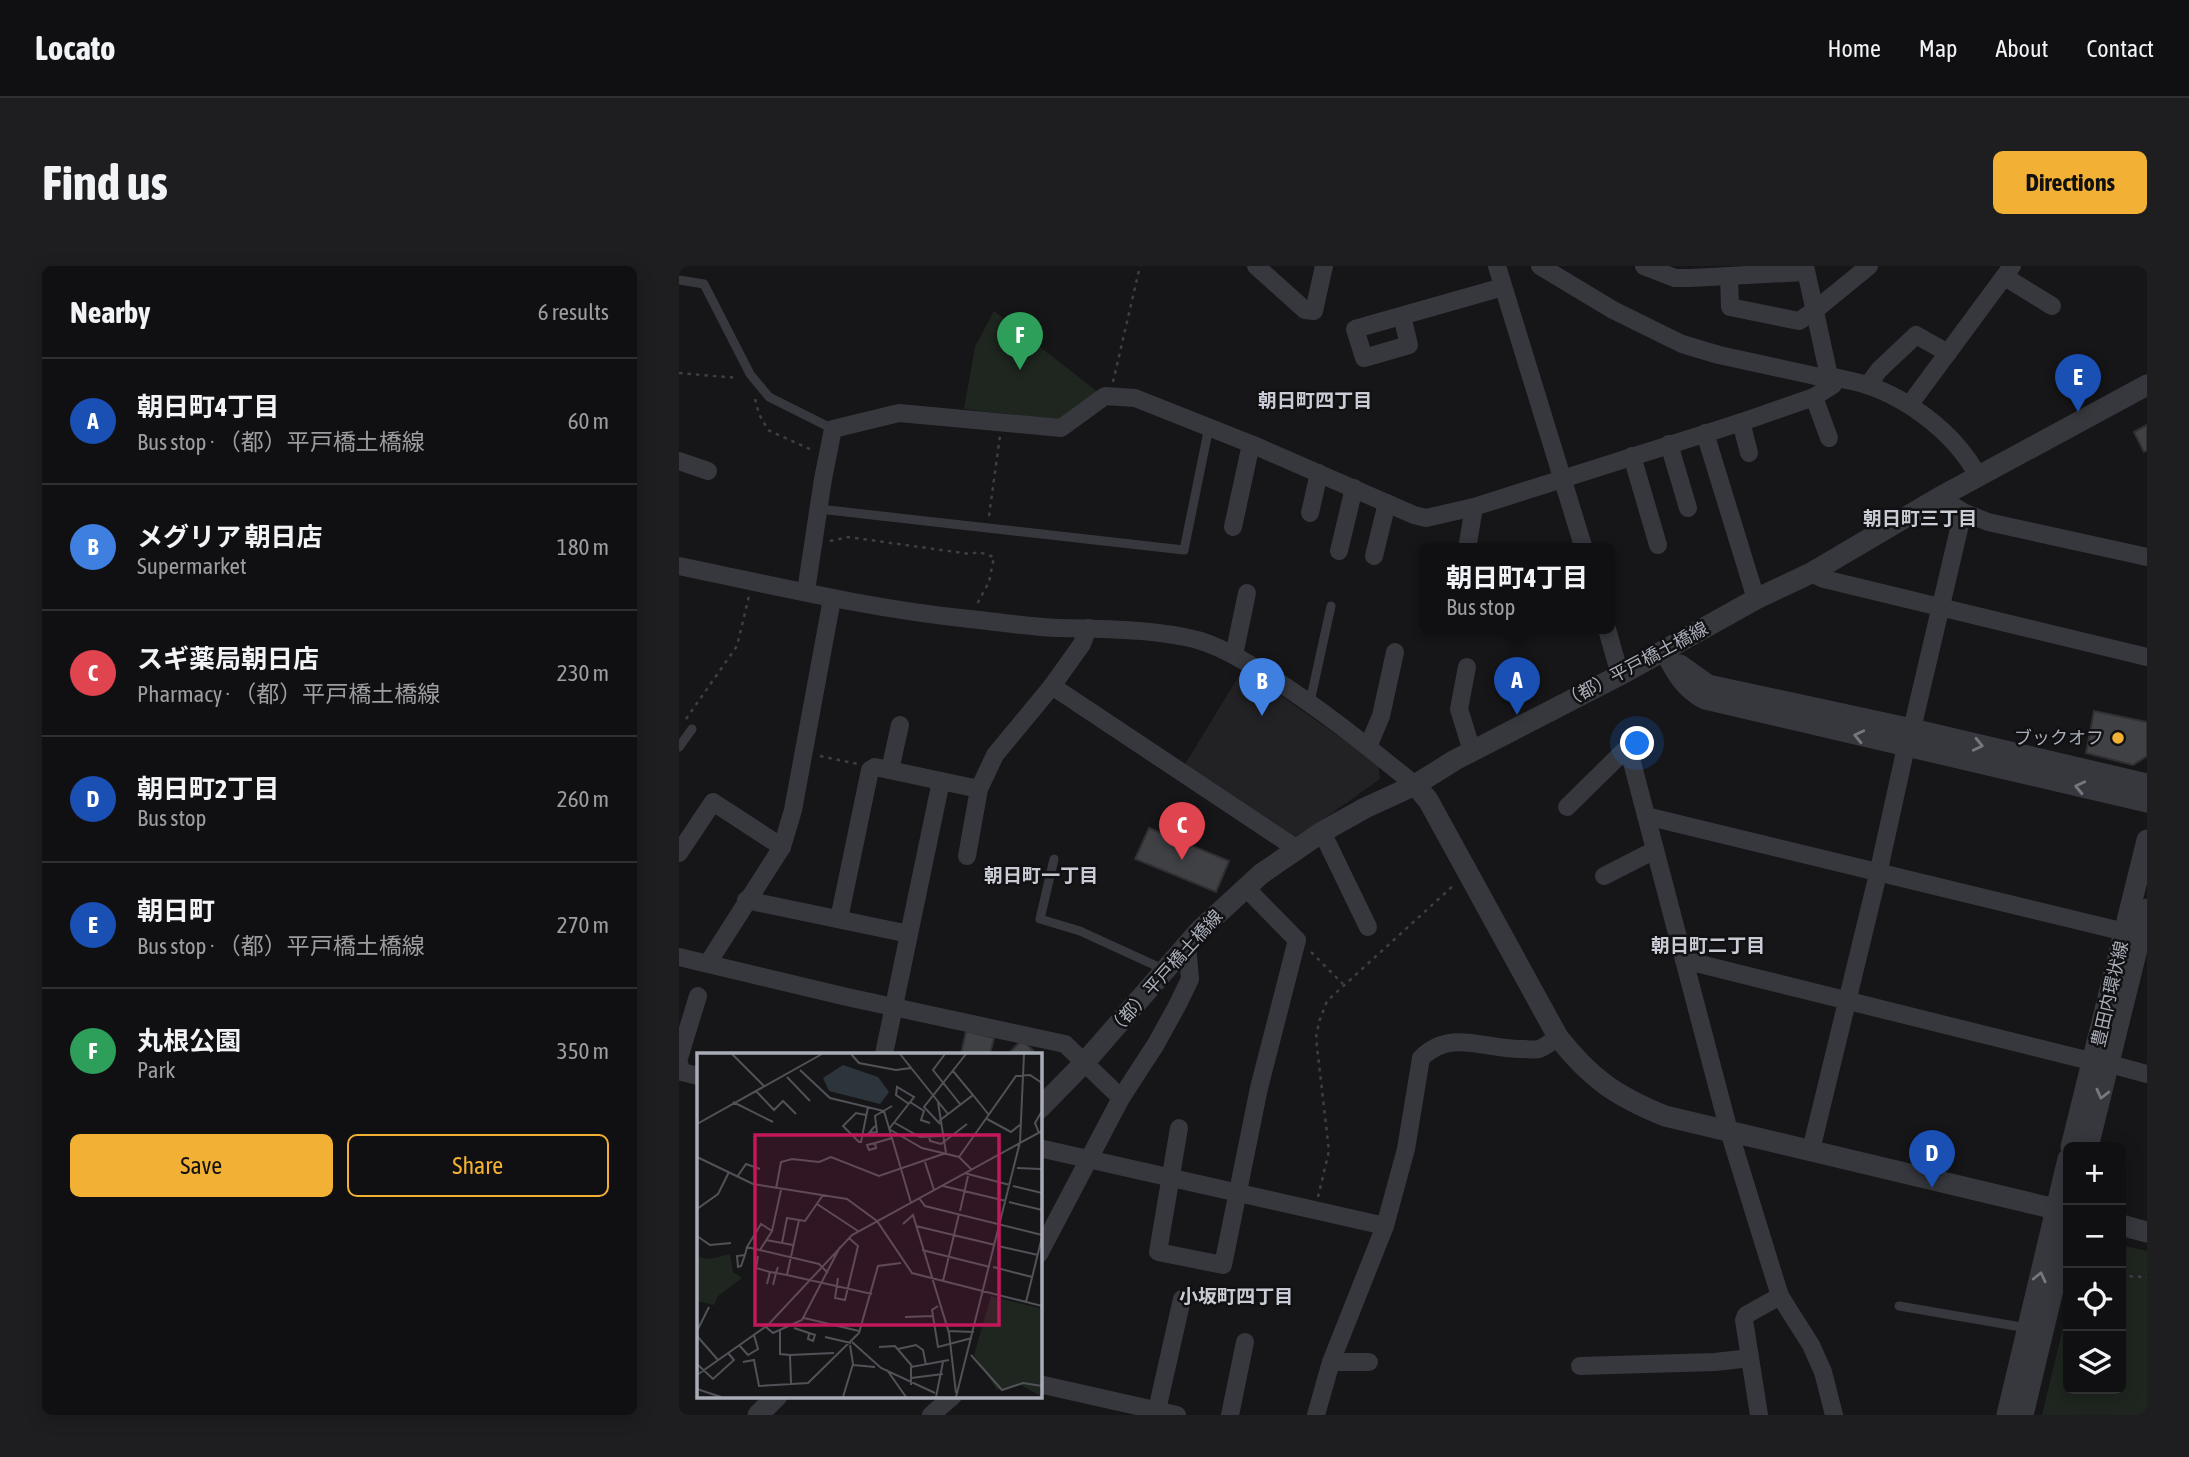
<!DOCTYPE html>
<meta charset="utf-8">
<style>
body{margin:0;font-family:"Asap Condensed","Noto Sans JP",sans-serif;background:#1e1e20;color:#f1f3f6}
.controls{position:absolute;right:21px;bottom:21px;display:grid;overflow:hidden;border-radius:10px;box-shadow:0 4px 18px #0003}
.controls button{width:63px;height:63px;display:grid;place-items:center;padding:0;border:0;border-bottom:2px solid #303032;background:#101012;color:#f1f3f6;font:35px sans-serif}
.you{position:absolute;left:959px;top:478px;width:24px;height:24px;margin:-18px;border:5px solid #fff;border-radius:50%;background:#1a73e8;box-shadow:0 0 0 10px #1a73e833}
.badge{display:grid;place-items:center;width:46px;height:46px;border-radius:50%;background:#f2b134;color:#fff;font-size:23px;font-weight:700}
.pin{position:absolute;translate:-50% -58px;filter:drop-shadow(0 2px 4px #0008)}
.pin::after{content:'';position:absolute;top:37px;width:24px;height:21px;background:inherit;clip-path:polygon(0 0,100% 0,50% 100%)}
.popup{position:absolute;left:740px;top:277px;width:196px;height:91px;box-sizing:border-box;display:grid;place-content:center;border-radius:10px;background:#101012;filter:drop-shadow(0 2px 5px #0005);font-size:23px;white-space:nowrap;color:#9c9d9f}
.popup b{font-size:26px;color:#f1f3f6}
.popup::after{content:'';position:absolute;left:50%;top:100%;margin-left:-14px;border:14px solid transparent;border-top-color:#101012}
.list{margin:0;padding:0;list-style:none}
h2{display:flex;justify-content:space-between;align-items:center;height:91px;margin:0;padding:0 28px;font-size:30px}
h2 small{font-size:23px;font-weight:400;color:#9c9d9f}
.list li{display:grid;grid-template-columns:46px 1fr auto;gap:21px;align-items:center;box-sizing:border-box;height:126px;padding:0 28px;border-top:2px solid #303032}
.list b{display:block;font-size:26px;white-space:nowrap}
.list p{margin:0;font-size:23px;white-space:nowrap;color:#9c9d9f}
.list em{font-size:23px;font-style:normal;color:#9c9d9f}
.actions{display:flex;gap:14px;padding:21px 28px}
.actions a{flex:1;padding:16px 0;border:2px solid #f2b134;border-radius:10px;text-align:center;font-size:24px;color:#f2b134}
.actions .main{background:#f2b134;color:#111}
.icon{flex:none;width:38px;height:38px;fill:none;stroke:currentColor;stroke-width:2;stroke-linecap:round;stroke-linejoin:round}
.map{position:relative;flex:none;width:1468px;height:1149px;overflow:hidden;border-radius:10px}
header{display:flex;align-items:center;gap:42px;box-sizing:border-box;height:98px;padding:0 35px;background:#101012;border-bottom:2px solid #303032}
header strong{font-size:33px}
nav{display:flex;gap:38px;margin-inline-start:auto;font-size:24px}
.intro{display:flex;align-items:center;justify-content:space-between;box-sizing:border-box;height:168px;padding:0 42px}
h1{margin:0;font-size:49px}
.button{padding:18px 32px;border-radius:10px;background:#f2b134;color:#111;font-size:24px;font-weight:700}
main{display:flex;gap:42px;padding:0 42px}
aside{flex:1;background:#101012;border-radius:10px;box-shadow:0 4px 18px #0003}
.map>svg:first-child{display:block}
.built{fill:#222225}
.green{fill:#1e261f}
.building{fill:#404145;stroke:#303034;stroke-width:2}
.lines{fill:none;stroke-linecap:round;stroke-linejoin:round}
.path{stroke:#3d3f44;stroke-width:2.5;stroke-dasharray:3.5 5;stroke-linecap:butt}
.service{stroke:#37383d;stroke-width:9}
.minor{stroke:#37383d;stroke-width:18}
.tertiary{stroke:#37383d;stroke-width:21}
.oneway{stroke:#757881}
.poi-dot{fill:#f2b134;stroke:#111113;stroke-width:2.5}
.labels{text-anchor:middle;stroke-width:5;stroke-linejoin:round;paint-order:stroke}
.street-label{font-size:18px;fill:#a8adb8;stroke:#111113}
.poi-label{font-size:18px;fill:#a8adb8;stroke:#111113;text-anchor:end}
.neighbourhood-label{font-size:19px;font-weight:bold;fill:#c9ccd4;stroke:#111113}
.inset-road{fill:none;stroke:#505258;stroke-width:2}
.view{fill:#c2185b;fill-opacity:0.15;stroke:#c2185b;stroke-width:3.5}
.inset-edge{fill:none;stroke:#a8adb8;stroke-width:3.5}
</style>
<header>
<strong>Locato</strong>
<nav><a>Home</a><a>Map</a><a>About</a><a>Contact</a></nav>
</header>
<div class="intro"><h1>Find us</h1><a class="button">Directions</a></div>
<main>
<aside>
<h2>Nearby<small>6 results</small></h2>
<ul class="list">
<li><span class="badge" style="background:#1a4fb4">A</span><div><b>朝日町4丁目</b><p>Bus stop · （都）平戸橋土橋線</p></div><em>60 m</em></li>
<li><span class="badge" style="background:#3f7fe0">B</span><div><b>メグリア 朝日店</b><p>Supermarket</p></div><em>180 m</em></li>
<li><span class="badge" style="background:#e0444e">C</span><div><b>スギ薬局朝日店</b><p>Pharmacy · （都）平戸橋土橋線</p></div><em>230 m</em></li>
<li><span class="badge" style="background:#1a4fb4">D</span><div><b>朝日町2丁目</b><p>Bus stop</p></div><em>260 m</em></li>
<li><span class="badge" style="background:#1a4fb4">E</span><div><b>朝日町</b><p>Bus stop · （都）平戸橋土橋線</p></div><em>270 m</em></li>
<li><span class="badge" style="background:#2e9e5b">F</span><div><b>丸根公園</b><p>Park</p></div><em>350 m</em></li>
</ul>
<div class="actions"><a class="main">Save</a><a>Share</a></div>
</aside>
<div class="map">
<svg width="1468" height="1149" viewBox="0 0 1468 1149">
<rect width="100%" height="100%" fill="#161618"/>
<path class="built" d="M564 403 699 498 701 513 615 574 505 500Z"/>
<g class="green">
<path d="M315 45 419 126 382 154 285 143 296 81Z"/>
<path d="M1442 979 1468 985V1149H1363L1389 1041V1123H1442Z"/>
</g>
<g class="building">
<path d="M1468 159V184L1465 186 1455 166Z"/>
<path d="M1415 445 1468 456V490L1454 499 1407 487Z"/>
<path d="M470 562 550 595 537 626 456 593Z"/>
<path d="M287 765 315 772 311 788H282Z"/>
<path d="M343 774 358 788H329Z"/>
</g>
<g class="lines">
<g class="path">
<path d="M0 107 59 112"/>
<path d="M434 116 461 0"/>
<path d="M76 133 80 148 89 164 135 185"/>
<path d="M310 250 321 170"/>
<path d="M151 275 169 271 291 288 300 286 315 291 310 316 298 338"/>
<path d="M7 453 58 380 70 330"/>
<path d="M141 490 179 498"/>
<path d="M632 686 664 718"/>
<path d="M639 931 650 885 637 772 640 756 648 735 775 619"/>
<path d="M1442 1010 1468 1011"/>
<path d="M1442 1021V1032"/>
</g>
<g class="service">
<path d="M0 14 25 18 71 108 90 131 154 163"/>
<path d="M140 243 505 284 530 161"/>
<path d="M631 436 652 340"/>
<path d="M0 481 13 463"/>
<path d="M375 593 361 653 401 665 484 703"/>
<path d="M1220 1040 1348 1062"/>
</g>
<g class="minor">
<path d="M577 0 626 44 635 45 645 0"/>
<path d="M818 0 905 283"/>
<path d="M861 0 934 44 1003 78 1040 89 1141 111C1152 109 1162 113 1173 115 1222 126 1275 165 1299 210"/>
<path d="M965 0 996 12H1011L1127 6"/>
<path d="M1050 10 1051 41 1120 55 1135 45 1190 0"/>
<path d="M1326 11 1373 40"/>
<path d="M723 50 730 79 685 92 676 63 824 21"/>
<path d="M1189 119 1200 104 1237 69 1269 87"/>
<path d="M1135 131 1150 172"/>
<path d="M1231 138 1333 0"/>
<path d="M1062 156 1070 187"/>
<path d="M1026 167 1077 333"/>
<path d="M990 178 1009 242"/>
<path d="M953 190 979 279"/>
<path d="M0 195 29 205"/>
<path d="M1261 231 1284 246 1309 256 1468 291"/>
<path d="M631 247 640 207"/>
<path d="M554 261 572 178"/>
<path d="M788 283 795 241"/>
<path d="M660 285 675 222"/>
<path d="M695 290 708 237"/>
<path d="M0 300C97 320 192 343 291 353 320 356 351 361 380 362 423 363 481 363 522 375 546 383 567 396 588 409 640 441 688 480 736 519"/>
<path d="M1132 307 1145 313 1468 391"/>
<path d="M127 325 144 213 154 163 220 147 382 162 426 130 456 132 572 178 735 249 747 252 795 241 1066 155 1135 131 1154 119 1150 110 1126 0"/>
<path d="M928 363 941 409"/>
<path d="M555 389 568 327"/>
<path d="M788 401 780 443 793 485"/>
<path d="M373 420 618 583"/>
<path d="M1233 463 1284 246"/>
<path d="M689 481 702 450 716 386"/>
<path d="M211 504 221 459"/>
<path d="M888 541 949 481 1050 865 1087 985 1101 1030 1132 1079 1144 1106 1155 1149"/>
<path d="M967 550 1446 666"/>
<path d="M643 566 689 661"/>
<path d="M0 587 34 536 103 581"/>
<path d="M288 590 300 523"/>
<path d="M925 610 976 584"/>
<path d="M67 634 230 668"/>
<path d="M160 653 191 504 196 501 262 515"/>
<path d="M0 691 168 731 386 778 442 832"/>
<path d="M1005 694 1415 796"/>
<path d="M29 697 103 581 114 544 153 333"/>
<path d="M205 788 262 515 300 523 316 489 373 420 403 378 409 362"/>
<path d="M0 792 19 730"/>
<path d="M0 798 3 806 19 810"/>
<path d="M1431 798 1468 808"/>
<path d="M500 862 479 986 544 999 580 822 618 674 566 621"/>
<path d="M360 882 706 960"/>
<path d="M1132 884 1199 608 1227 481"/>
<path d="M360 988 442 832 477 778 499 738 511 713 508 678"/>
<path d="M652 1096H690"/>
<path d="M901 1100 1036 1096 1071 1092"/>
<path d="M360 1118 498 1149"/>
<path d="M478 1144 503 1033"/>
<path d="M252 1149 274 1130"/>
<path d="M551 1149 566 1076"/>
<path d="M637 1149 652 1096 706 960 727 883 742 792C772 762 806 784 843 783 848 783 856 784 860 783 867 781 874 774 879 771"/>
<path d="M1080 1149 1065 1054 1067 1049 1101 1030"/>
</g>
<g class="tertiary">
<path d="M986 385C996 405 1005 422 1026 433L1468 536"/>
<path d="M1001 399 1029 419 1233 463 1468 518"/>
<path d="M736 519 749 534 879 771C912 813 937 830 986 850L1389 946"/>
<path d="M360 843 406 796 521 664 582 608 643 566 686 542 736 519 776 494 941 409 1077 333 1132 307 1261 231 1468 119"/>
<path d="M1392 881 1468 574"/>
<path d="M1409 881 1468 643"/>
<path d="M1442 959 1468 966"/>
<path d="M79 1149 98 1130"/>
<path d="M1328 1149 1389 893"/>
<path d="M1344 1149 1389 961"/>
</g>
</g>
<defs><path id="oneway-chevron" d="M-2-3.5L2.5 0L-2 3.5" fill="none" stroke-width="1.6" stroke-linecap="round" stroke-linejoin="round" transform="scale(1.75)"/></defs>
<g class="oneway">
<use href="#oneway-chevron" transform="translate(1180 470) rotate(-167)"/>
<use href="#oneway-chevron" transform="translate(1299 479) rotate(13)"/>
<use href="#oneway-chevron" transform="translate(1401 521) rotate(-167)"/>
<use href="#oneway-chevron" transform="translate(1423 828) rotate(104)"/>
<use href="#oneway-chevron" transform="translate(1361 1011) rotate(-77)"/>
</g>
<circle class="poi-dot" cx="1439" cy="472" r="7"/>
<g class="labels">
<g class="street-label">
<text transform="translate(956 399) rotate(-28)" y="6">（都）平戸橋土橋線</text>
<text transform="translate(486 707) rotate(-48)" y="6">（都）平戸橋土橋線</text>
<text transform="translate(1431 728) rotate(-77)" y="6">豊田内環状線</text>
</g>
<g class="poi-label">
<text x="1425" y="478">ブックオフ</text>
</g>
<g class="neighbourhood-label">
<text x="636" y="141">朝日町四丁目</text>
<text x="1241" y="259">朝日町三丁目</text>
<text x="362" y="616">朝日町一丁目</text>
<text x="1029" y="686">朝日町二丁目</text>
<text x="557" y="1037">小坂町四丁目</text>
</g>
</g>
<g transform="translate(18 787)">
<rect width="345" height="345" fill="#161618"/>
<path d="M33 201 36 219 45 225 21 243 17 252 0 248V204L13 206ZM294 243 345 256V344L322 331 300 337 277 302Z" fill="#1e261f"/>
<path d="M146 12 181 24 192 39 183 51 132 38 126 25Z" fill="#2c353c"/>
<path class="inset-road" d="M35 1 67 33M154 1 162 10 199 17 214 15M203 1 251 61M248 1 236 17 263 51M103 17 133 45 187 58 214 150M90 24 113 48M59 38 77 57 86 48 99 61M276 42 292 62M36 49 76 69M213 49 227 58 224 67 233 70M241 49 249 100M169 62 159 60 146 73 162 89H164L171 54M290 66 314 79 324 71M242 68 276 42 256 18M198 70 223 84 245 83M0 71 125 1M243 71 227 54 269 1M178 73 172 80 180 79 178 63 195 53M192 76 225 95 262 104 274 116M192 76 217 44 200 34 199 42 212 51M342 80 338 70 345 58M232 83 233 88 244 91 270 71M178 90 179 95 172 97 170 92 178 90 195 85M0 104 56 131 150 146 180 168 215 220 345 253M262 104 319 23 333 22 345 30M228 109 237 137M320 115 344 116M267 120 313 132M40 124 49 111 63 116M246 133 309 148M316 133 345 140M79 136 84 109 95 106 122 109 134 104 182 123 249 100M126 142 108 168 102 167 90 222 175 241M222 145 228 153 345 182M312 149 345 157M120 151 161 178M0 156 21 141 32 119M263 158 271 123M206 171 216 162 252 280 259 340M219 173 298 192M75 178 64 171 50 194 122 211 131 220M0 183 13 192 34 190M69 187 96 192M85 190 90 165 102 167M301 193 341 202M63 197 75 178 84 137M225 197 293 214M48 202 40 203 41 214 44 213 48 202 50 194M61 203 59 215 73 219M296 214 335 224M141 225 138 245 148 247 161 193 152 185M246 228 262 161M70 231 73 219 79 220 81 214M76 232 79 220 90 222M329 249 345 184M241 253 235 257 241 294 275 285M208 264 236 263M107 265 162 278M69 274 76 280 105 267 143 194M97 275 118 282 116 288 111 286 112 281M0 278 12 254M83 278V301L93 302M251 278 277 279M0 283 21 307M128 284 154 290M155 289 184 315 238 340M42 292 51 302 61 296 57 282M182 294 198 293 215 313M201 296 219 292 226 297 229 312M274 302 305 337 326 330 345 333M345 308V333M46 309 57 307 62 333 111 330 162 280 181 213 204 210M0 311 16 326 37 307 31 300M156 312 178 314M190 317 209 344M0 322 71 272 155 182 345 78M214 325 246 321M94 331 93 302 137 300M214 332V314L252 307M0 336 24 344M146 344 156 311 153 292M239 344 246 309M259 344 323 89 327 1"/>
<path class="view" d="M58 82H302V272H58Z"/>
<rect width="345" height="345" class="inset-edge"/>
</g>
</svg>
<div class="controls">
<button>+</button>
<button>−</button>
<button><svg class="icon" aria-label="locate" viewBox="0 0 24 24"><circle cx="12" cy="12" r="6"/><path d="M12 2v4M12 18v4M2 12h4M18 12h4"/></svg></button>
<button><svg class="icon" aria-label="layers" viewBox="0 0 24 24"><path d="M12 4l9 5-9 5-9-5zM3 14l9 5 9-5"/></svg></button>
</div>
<div class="you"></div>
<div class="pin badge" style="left:838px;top:449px;background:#1a4fb4">A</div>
<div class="popup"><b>朝日町4丁目</b>Bus stop</div>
<div class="pin badge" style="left:583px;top:450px;background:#3f7fe0">B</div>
<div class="pin badge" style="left:503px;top:594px;background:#e0444e">C</div>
<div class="pin badge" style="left:1253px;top:922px;background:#1a4fb4">D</div>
<div class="pin badge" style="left:1399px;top:146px;background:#1a4fb4">E</div>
<div class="pin badge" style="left:341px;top:104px;background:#2e9e5b">F</div>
</div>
</main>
